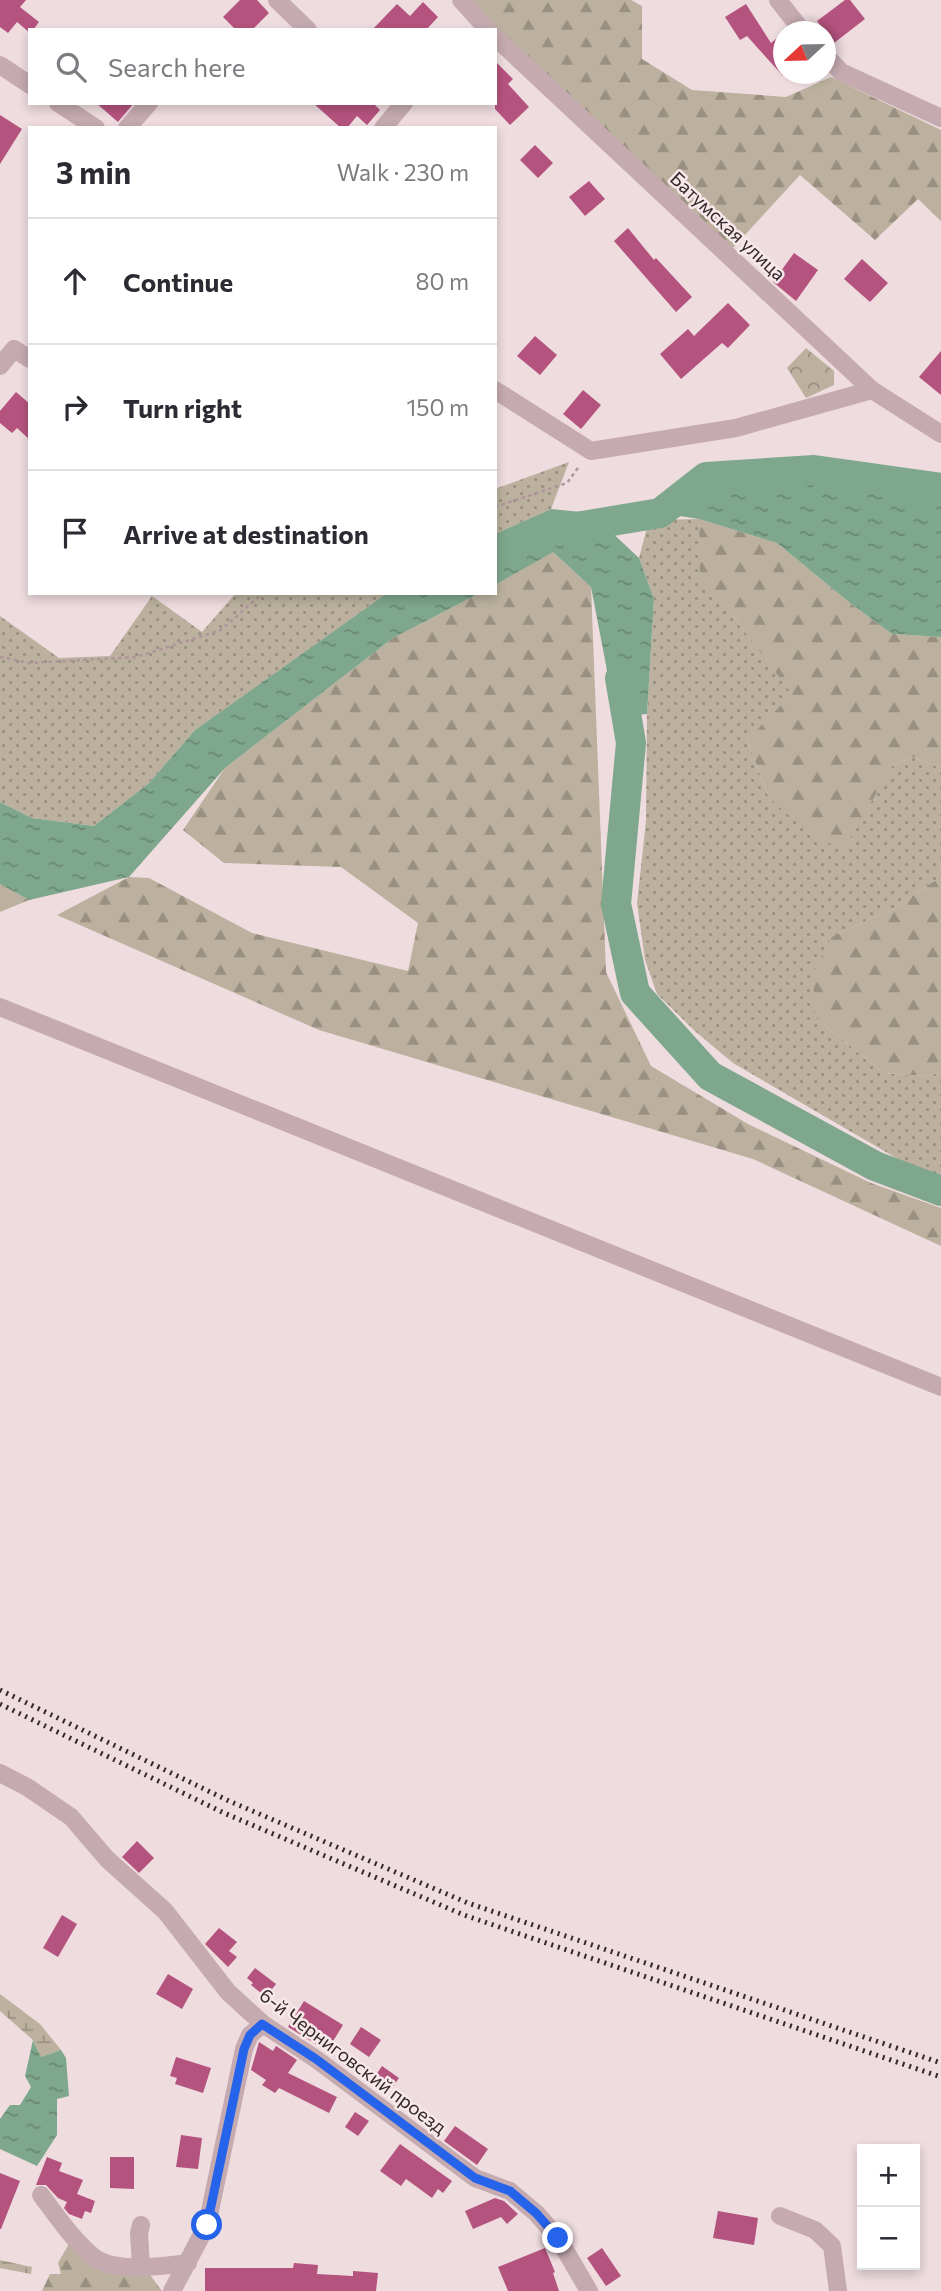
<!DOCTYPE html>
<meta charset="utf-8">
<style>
body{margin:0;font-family:Commissioner,sans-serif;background:#f2f2f3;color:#2b2b33}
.controls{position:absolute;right:21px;bottom:21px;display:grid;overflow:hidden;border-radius:0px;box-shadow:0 4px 10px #0003}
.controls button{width:63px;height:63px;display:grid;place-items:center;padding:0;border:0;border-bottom:2px solid #e1e1e2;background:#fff;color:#2b2b33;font:35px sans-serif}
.compass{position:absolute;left:773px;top:21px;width:63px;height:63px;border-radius:50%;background:#fff;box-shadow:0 4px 10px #0003;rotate:248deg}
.stop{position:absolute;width:21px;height:21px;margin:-16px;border:5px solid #2563eb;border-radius:50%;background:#fff}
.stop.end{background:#2563eb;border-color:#fff;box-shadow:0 2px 7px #0008}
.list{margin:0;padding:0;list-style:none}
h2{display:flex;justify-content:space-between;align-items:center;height:91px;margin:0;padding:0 28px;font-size:30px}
h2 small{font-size:23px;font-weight:400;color:#7c7c81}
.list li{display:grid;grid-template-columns:46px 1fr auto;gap:21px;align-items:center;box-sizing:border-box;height:126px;padding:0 28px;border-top:2px solid #e1e1e2}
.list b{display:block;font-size:26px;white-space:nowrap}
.list em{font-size:23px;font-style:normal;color:#7c7c81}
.icon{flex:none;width:38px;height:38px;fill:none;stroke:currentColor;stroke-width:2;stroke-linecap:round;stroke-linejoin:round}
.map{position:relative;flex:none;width:941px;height:2291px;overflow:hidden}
.search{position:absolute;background:#fff;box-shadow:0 4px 10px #0003;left:28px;top:28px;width:469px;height:77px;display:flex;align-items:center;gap:18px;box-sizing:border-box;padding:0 24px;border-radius:0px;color:#7c7c81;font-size:26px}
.panel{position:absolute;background:#fff;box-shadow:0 4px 10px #0003;left:28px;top:126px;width:469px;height:469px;border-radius:0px}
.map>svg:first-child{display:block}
.grass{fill:url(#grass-dots)}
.forest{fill:url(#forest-firs)}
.wetland{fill:url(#wetland-marsh)}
.park{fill:url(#park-crowns)}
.water{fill:url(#water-ripples)}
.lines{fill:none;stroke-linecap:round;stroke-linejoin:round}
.river{stroke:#7fa78d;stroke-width:30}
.building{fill:#b5537f}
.path{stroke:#b0949b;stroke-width:2.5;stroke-dasharray:3.5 3.5;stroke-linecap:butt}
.minor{stroke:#c5aab0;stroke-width:18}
.rail{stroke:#33282c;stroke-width:5;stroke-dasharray:2 5;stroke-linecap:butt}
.route{stroke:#2563eb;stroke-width:9}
.labels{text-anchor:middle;stroke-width:5;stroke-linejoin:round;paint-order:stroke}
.street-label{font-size:19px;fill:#33282c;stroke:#f7e8ea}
</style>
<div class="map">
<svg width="941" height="2291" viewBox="0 0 941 2291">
<defs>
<pattern id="grass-dots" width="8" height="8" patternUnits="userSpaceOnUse" patternTransform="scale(1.75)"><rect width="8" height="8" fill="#bbb19e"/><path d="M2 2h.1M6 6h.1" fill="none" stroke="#999081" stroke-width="1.8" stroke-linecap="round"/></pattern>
<pattern id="forest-firs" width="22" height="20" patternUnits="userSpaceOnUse" patternTransform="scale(1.75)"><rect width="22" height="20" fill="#bbb19e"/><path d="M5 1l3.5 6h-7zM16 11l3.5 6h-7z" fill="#999081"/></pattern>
<pattern id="wetland-marsh" width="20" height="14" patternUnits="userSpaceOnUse" patternTransform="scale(1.75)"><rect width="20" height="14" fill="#bbb19e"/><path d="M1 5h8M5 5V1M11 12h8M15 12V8" fill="none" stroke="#999081"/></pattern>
<pattern id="park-crowns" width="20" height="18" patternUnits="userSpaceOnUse" patternTransform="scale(1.75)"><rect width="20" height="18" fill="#bbb19e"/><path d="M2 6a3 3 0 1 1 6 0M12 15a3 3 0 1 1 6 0" fill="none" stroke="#999081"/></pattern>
<pattern id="water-ripples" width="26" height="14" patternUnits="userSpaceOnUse" patternTransform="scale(1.75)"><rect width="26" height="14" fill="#7fa78d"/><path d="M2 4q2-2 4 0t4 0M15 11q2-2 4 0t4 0" fill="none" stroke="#698873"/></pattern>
</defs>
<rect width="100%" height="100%" fill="#eedcdf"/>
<g class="grass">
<path d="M569 462 551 509 495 534V489Z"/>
<path d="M699 519 701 583 736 620 793 694 747 740 769 798H872L892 766 913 757 941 768V865L936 880 893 909 831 937 815 1017 884 1073 924 1076 941 1073V1180L910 1166 733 1063 696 1032 657 994 645 960 637 903 646 821 647 714 654 599 639 558 649 520Z"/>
<path d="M236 593H387L195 730 149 783 94 826 32 818 0 802V616L59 658 110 656 152 596 202 632Z"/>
</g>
<g class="forest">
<path d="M470 0H631L642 6V59L692 90 786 97 831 77 941 130V221L918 199 875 240 800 175 731 250 482 16Z"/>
<path d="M699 519 777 543 850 603 892 634 941 637V768L913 757 892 766 844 849 814 837 769 798 747 740 792 694 736 620 700 583Z"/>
<path d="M552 551 591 587 606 972 651 1066 748 1124 871 1183 941 1208V1246L753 1159 319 1030 57 915 129 877 149 878 252 933 408 971 418 923 341 867 224 863 183 830 225 768 393 638 480 593H495V585Z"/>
<path d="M941 865V1073L924 1076 884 1073 815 1017 813 973 831 937 893 909 936 880Z"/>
<path d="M0 884 29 900 0 912Z"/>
<path d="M70 2242 85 2252 87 2263 150 2275 162 2291H42L50 2274H61L58 2263Z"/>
</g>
<g class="wetland">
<path d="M0 1994 40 2024 61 2050 41 2057 33 2040 0 2011Z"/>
<path d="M0 2260 32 2267 31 2274 0 2268Z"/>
</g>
<path class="park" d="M806 348 834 371V385L806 398 787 368Z"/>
<g class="water">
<path d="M814 470 941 488V637L892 634 850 603 777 543 699 519 660 513 706 477Z"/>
<path d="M551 509 591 513 639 558 654 599 647 714 616 717 591 587 553 552 495 585V534Z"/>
<path d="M387 593H480L393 638 225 768 129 877 29 900 0 884V802L32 818 94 826 149 783 195 730Z"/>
<path d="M33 2040 41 2057 61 2050 66 2058 69 2096 57 2099V2135L37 2166 0 2149V2119L10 2105H20L31 2087 25 2076Z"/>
</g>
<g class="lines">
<g class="river">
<path d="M495 556 535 534 660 513 706 477 814 470 941 488"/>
<path d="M620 678 631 743 616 904 635 993 710 1076 875 1166 941 1191"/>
</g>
</g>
<g class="building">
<path d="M0 0H26L20 7 39 22 33 30H30V33L17 22 8 33 0 27Z"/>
<path d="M240 0H257L269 13 252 30H236L223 17Z"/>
<path d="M845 0H850L865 19 834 43 817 21Z"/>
<path d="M423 2 438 17 426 30H372L397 4 410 16Z"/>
<path d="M746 4 771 43 777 38 783 46V76L747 36 740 40 725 17Z"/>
<path d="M495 61 513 79 508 84 529 107 510 125 495 109Z"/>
<path d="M96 103H134L118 122Z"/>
<path d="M313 103H373L380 110 367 125 357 116 347 128H341Z"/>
<path d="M0 115 22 129 0 164Z"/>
<path d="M535 145 553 163 538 178 520 160Z"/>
<path d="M589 181 605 199 585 216 569 197Z"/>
<path d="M628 228 654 260 656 258 692 297 676 312 614 241Z"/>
<path d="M794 253 818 270 796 301 773 282Z"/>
<path d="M862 259 888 283 870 302 844 279Z"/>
<path d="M728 303 750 325 728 348 722 343 681 379 660 354 688 329 694 336Z"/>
<path d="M535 336 557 355 540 375 517 356Z"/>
<path d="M941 351V395L919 377Z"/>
<path d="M583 390 601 405 581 429 563 414Z"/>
<path d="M16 392 30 404V440L17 428 12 433 0 423V411Z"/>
<path d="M137 1841 154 1858 139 1873 122 1857Z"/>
<path d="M62 1915 77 1924 58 1957 43 1948Z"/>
<path d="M219 1928 237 1942 229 1951 237 1957 228 1967 205 1944Z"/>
<path d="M255 1968 276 1984 266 1997 251 1985 253 1983 247 1978Z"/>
<path d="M168 1974 193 1989 182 2009 156 1994Z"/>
<path d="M304 2001 343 2025 327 2051 288 2027Z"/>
<path d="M361 2027 381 2040 369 2057 350 2044Z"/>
<path d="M259 2042 273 2051 276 2046 297 2060 288 2073 337 2097 329 2113 279 2088 275 2093 262 2085 266 2080 251 2070Z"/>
<path d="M176 2057 211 2068 203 2093 175 2084 177 2078 170 2076Z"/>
<path d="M382 2066 399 2078 388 2093 372 2081Z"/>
<path d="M355 2112 369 2121 358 2136 345 2127Z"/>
<path d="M455 2126 488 2149 477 2165 444 2141Z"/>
<path d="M181 2135 202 2138 198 2169 176 2167Z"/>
<path d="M400 2144 452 2181 443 2193 438 2189 432 2198 406 2179 401 2186 380 2171Z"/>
<path d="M47 2157 62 2163 59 2171 83 2180 77 2194 95 2201 91 2213 85 2211 82 2219 69 2214 64 2208 67 2202 58 2198 46 2185H36Z"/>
<path d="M110 2157H134V2189L110 2188Z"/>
<path d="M0 2173 20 2181 1 2229H0Z"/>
<path d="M495 2198 504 2201 518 2214 507 2224 501 2217 473 2229 465 2211Z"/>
<path d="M718 2211 758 2218 754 2245 713 2238Z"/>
<path d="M545 2248 555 2272 553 2273 559 2291H508L498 2267Z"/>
<path d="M602 2248 621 2276 606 2286 587 2258Z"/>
<path d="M294 2263 318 2265 317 2274 353 2276V2271L378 2273 376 2291H205V2268H293Z"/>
</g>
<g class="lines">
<g class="path">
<path d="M495 507 567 483 580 465"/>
<path d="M0 657 29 663 136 657 221 630 263 593"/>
</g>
<g class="minor">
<path d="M277 0 308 30"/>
<path d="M461 0 488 30"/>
<path d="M778 0 803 32"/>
<path d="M495 37 872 390 941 434"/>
<path d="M825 55 841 72 941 118"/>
<path d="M0 65 30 85"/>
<path d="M58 103 96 128"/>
<path d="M127 128 149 103"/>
<path d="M383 128 404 103"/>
<path d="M0 366 14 349 30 359"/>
<path d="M495 390 591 451 736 428 872 390"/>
<path d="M0 1007 941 1387"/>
<path d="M0 1773 27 1787 71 1817 107 1859 165 1911 228 1992 263 2024 316 2059 475 2178 510 2191 536 2213 558 2238 589 2291"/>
<path d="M41 2195C57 2216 74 2242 95 2258 118 2273 162 2266 188 2263"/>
<path d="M780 2216 815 2230 832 2246 838 2291"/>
<path d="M141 2267 139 2233 141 2225"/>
<path d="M172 2291 207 2225 244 2049 250 2035 263 2024"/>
</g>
<g class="rail">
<path d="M0 1690 229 1801 468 1903 941 2063"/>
<path d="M0 1704 224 1813 464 1915 941 2077"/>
</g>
</g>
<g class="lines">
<path class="route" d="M207 2225 244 2049 250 2035 262 2024 316 2059 475 2178 510 2191 536 2213 558 2238"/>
</g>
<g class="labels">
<g class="street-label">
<text transform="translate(728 226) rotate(43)" y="7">Батумская улица</text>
<text transform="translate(353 2061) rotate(37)" y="7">6-й Черниговский проезд</text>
</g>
</g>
</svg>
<div class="controls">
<button>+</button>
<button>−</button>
</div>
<svg class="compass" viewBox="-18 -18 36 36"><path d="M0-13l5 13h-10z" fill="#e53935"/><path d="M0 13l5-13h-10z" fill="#7c7c81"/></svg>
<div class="stop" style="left:207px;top:2225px"></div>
<div class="stop end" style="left:558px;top:2238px"></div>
<div class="search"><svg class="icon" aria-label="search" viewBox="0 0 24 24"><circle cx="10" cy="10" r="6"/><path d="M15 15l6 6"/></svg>Search here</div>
<section class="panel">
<h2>3 min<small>Walk · 230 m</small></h2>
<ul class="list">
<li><svg class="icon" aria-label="ahead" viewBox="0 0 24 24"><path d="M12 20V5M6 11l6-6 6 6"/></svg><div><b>Continue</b></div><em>80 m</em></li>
<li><svg class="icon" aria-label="right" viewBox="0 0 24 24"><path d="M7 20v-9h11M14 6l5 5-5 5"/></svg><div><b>Turn right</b></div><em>150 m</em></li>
<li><svg class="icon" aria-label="arrive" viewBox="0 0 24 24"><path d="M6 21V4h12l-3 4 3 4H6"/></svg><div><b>Arrive at destination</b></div></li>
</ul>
</section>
</div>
